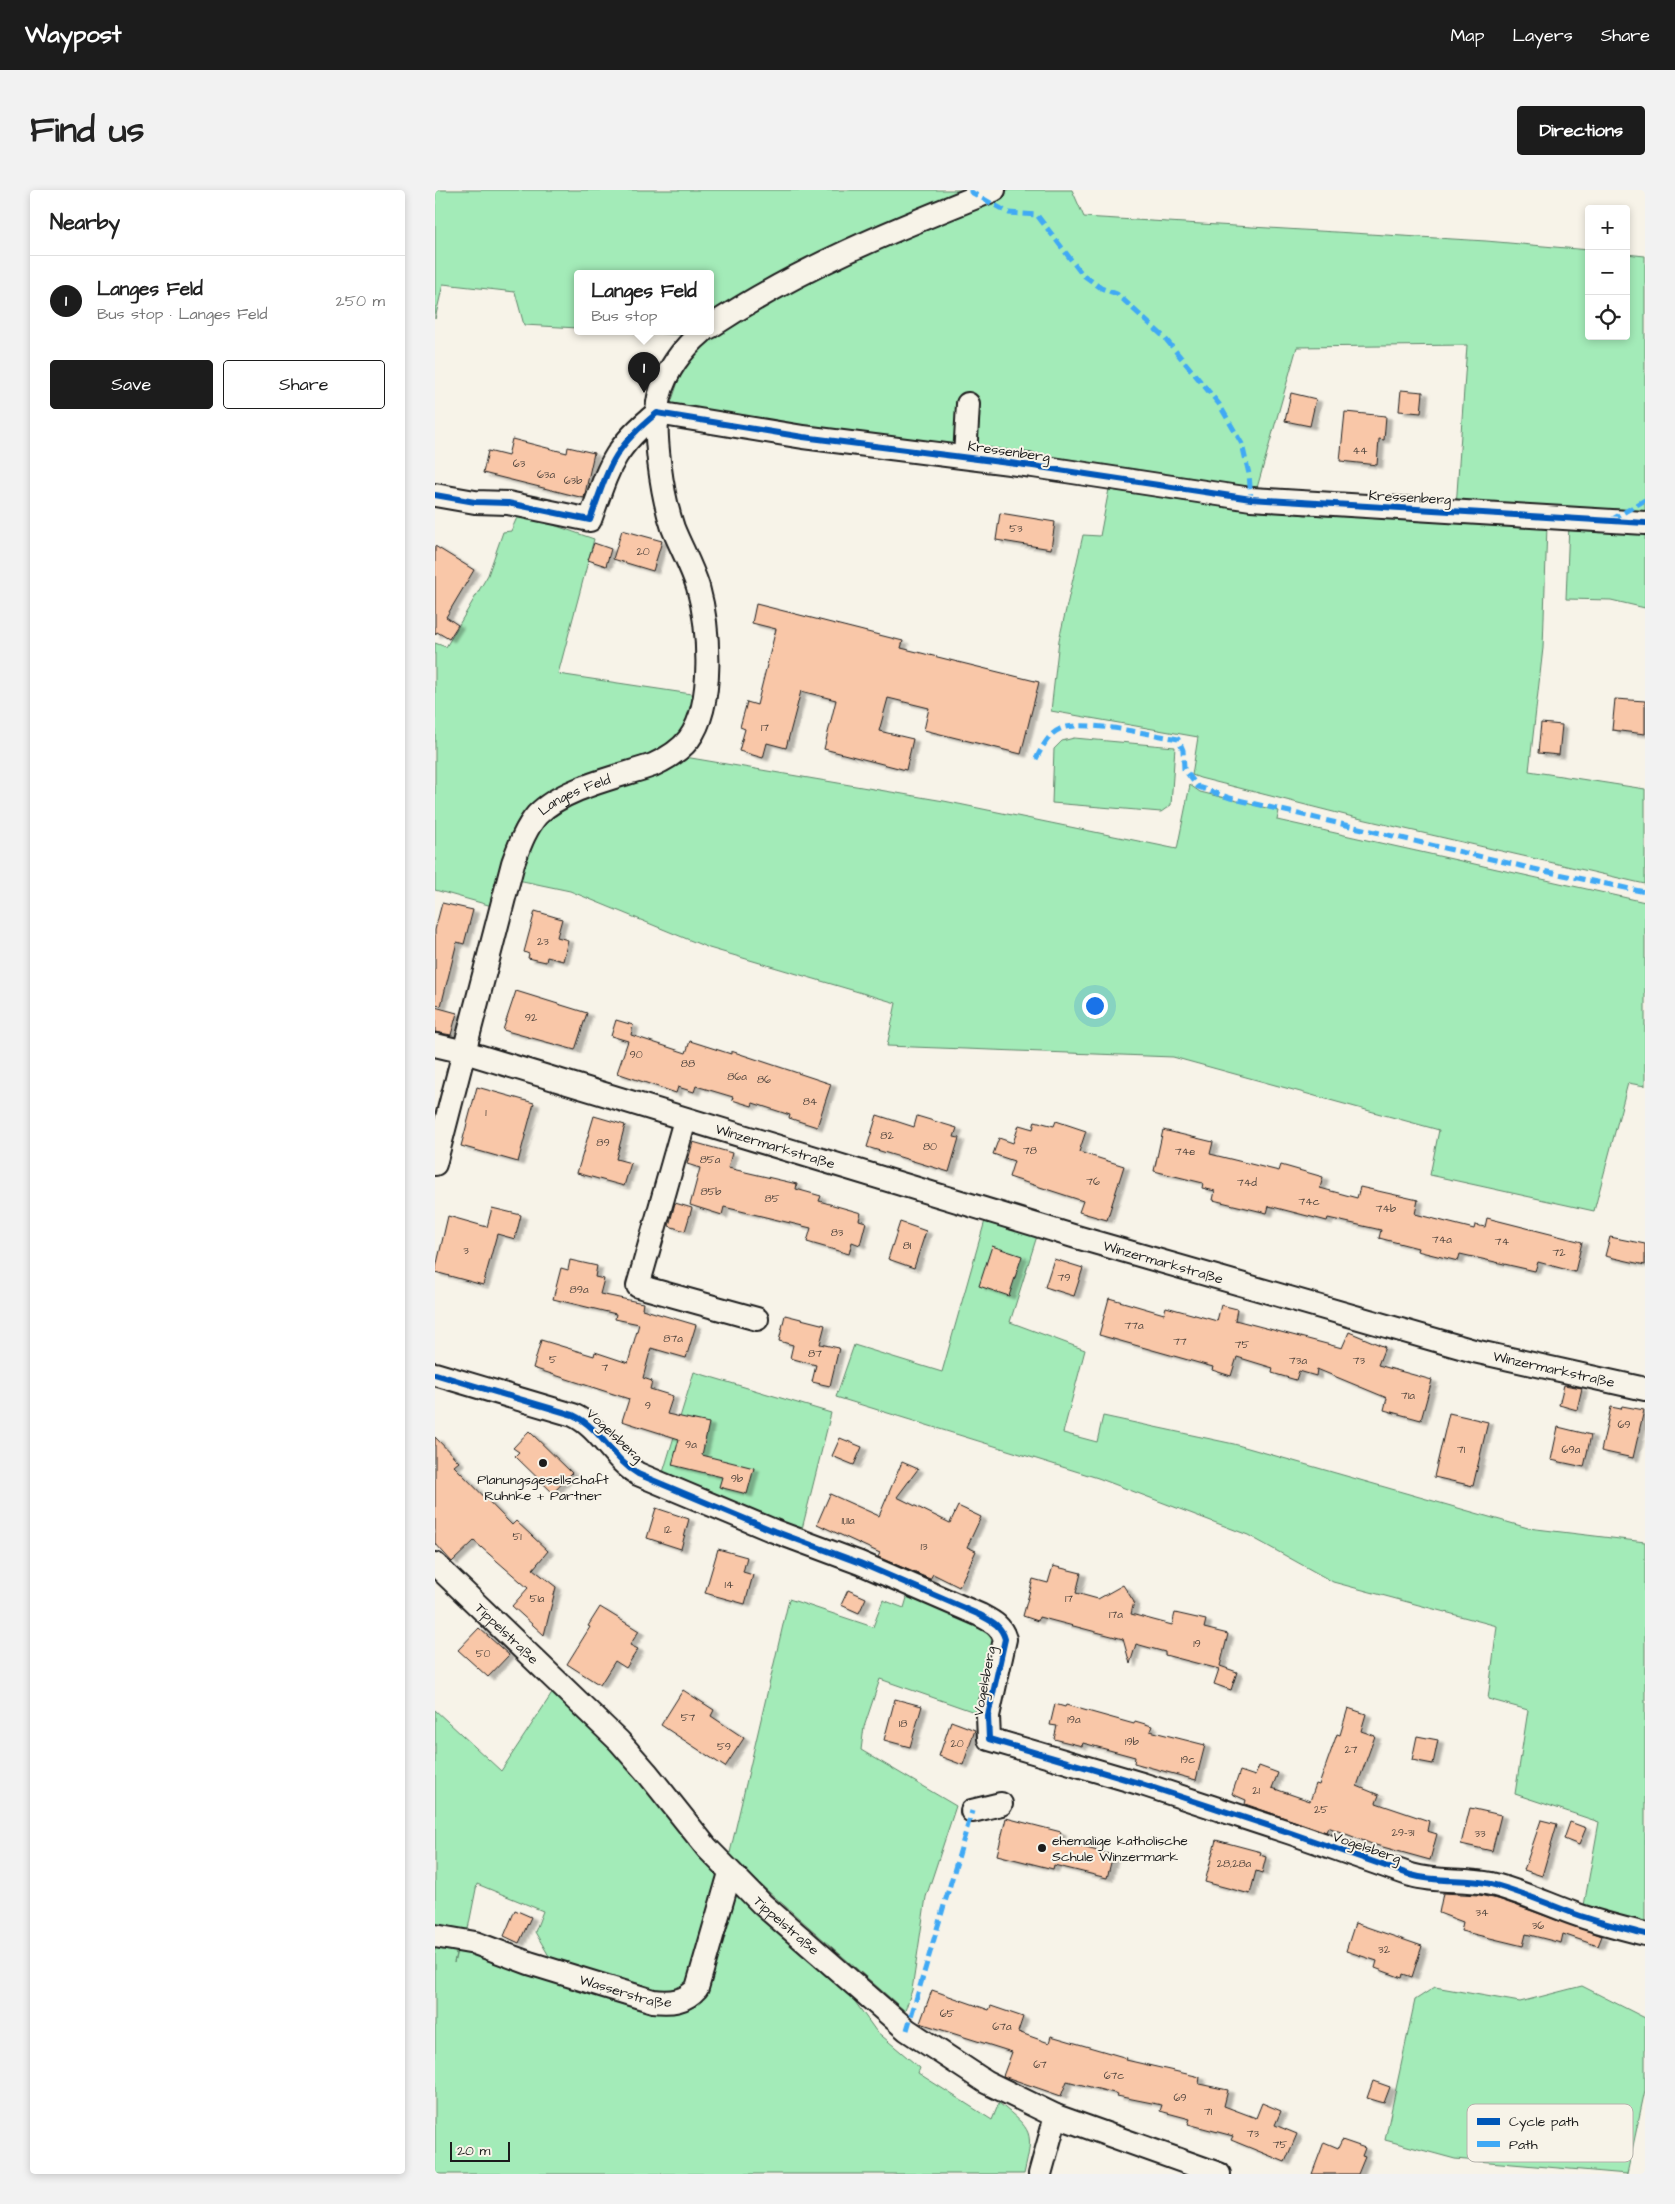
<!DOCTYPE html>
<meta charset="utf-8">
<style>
body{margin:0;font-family:"Architects Daughter",sans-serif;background:#f2f2f2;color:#222}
.controls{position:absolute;right:15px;top:15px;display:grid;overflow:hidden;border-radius:5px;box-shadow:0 2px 8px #0003}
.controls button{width:45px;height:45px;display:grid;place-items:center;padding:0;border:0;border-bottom:1px solid #e0e0e0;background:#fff;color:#222;font:25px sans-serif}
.scale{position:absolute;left:15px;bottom:12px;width:60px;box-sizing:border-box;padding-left:5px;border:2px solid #1c1c1c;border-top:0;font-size:14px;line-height:18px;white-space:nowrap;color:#1c1c1c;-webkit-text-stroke:4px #f7f3e8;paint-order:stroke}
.you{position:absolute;left:659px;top:815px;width:18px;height:18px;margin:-12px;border:4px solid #fff;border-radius:50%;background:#1a73e8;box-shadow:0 0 0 8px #1a73e833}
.badge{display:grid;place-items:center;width:32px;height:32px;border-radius:50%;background:#1c1c1c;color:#fff;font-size:16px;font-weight:700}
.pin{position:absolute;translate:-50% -41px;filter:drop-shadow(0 1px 2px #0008)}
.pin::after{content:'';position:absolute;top:26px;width:18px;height:15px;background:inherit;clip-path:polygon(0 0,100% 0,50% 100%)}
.popup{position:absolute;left:139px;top:80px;width:140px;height:65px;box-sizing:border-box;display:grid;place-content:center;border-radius:5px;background:#fff;filter:drop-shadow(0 1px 4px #0005);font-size:16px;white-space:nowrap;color:#767676}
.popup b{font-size:19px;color:#222}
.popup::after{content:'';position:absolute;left:50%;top:100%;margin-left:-10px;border:10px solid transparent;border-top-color:#fff}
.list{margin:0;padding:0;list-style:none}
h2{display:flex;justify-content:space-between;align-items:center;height:65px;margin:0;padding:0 20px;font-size:21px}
h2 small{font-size:16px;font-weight:400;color:#767676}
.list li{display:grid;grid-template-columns:32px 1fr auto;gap:15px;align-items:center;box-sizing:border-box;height:90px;padding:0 20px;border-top:1px solid #e0e0e0}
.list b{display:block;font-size:19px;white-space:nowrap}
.list p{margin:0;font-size:16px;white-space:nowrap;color:#767676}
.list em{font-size:16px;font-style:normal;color:#767676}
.actions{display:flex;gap:10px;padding:15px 20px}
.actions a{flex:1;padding:11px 0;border:1px solid #1c1c1c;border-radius:5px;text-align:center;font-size:18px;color:#1c1c1c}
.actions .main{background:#1c1c1c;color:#fff}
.icon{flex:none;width:28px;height:28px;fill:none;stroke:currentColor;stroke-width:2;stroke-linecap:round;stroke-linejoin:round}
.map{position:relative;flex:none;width:1210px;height:1984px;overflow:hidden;border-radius:5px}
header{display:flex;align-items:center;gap:30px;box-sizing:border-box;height:70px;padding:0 25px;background:#1c1c1c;color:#fff}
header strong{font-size:24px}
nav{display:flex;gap:28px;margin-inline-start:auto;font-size:18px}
.intro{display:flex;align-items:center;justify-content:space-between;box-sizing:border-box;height:120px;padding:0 30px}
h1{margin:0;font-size:35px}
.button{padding:12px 22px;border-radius:5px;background:#1c1c1c;color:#fff;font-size:18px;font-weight:700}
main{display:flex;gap:30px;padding:0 30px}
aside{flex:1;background:#fff;border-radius:5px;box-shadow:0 2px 8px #0003}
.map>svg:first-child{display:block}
.green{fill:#a3ebb8;stroke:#60846a}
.building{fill:#f9c7a8;stroke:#1c1c1c;filter:url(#shadow)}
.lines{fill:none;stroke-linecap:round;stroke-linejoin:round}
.minor-casing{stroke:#1c1c1c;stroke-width:26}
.minor{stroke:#f7f3e8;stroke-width:22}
.quiet{stroke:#3fa9f5;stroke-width:5;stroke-dasharray:10 5;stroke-linecap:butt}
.cycleway-casing{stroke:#f7f3e8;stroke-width:9}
.cycleway{stroke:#0057b8;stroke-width:6}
.poi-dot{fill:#1c1c1c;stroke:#f7f3e8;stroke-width:2}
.labels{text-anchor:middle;stroke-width:4;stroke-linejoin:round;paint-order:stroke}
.number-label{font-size:11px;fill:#53473f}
.street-label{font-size:14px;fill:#1c1c1c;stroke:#f7f3e8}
.poi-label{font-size:14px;fill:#1c1c1c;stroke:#f7f3e8}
.key{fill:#f7f3e8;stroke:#b5b2ab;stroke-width:1}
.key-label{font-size:14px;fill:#1c1c1c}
</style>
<header>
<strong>Waypost</strong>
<nav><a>Map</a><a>Layers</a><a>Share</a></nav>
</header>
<div class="intro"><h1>Find us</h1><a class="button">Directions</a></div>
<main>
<aside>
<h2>Nearby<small></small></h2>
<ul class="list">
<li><span class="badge">1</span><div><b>Langes Feld</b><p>Bus stop · Langes Feld</p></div><em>250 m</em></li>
</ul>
<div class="actions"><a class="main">Save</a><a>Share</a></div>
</aside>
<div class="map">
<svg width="1210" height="1984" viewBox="0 0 1210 1984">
<defs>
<filter id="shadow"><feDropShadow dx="5.5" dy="3" stdDeviation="1" flood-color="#0004"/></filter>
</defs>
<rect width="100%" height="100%" fill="#f7f3e8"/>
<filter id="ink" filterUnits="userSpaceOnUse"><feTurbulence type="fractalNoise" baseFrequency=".02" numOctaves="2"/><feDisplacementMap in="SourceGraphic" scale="10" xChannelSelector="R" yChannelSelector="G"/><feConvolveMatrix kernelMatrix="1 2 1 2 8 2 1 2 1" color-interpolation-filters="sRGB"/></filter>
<g filter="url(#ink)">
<g class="green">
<path d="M0 0H637L649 27 1051 51 1154 60V146H1191V64L1210 66V325L1021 318 1032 155 862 157 820 305 234 219 243 192 265 146 201 142H275V84H143V138L89 135 80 102 8 94 0 129Z"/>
<path d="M675 294 870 325 1112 335 1108 458 1094 581 1210 599V694L918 627 765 588 757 585 763 547 616 521 624 450 648 345 665 346Z"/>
<path d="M84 323 159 349 123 484 263 505C248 569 193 576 138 595 120 601 102 607 89 622 70 643 64 689 57 716L0 700V453L11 457 53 385 68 342 76 341Z"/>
<path d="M1134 334 1210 338V418L1176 410 1131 409Z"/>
<path d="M639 548 740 557 736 615 726 622 617 613 619 559 627 551Z"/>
<path d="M250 567 509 611 742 659 755 595 765 602 844 621 842 630 1210 712V896L1193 893 1159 1021 995 985 1004 940 738 867 452 856 461 813 274 758 135 701 83 690 101 644 115 626 133 614 208 590Z"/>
<path d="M551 1027 602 1046 575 1132 650 1160 628 1243 662 1252 668 1226 799 1254 1093 1338 1210 1352V1739L1148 1721 1164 1632 1080 1604 1093 1520 1053 1509 1062 1436 898 1392 813 1345 663 1288 401 1207 419 1155 507 1182Z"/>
<path d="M259 1182 396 1223 366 1343 226 1289Z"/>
<path d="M474 1401 527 1423 560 1447 548 1525 445 1489 429 1537 426 1560 521 1616 491 1707 477 1800 470 1821 294 1667 354 1409 438 1437 448 1410 469 1418Z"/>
<path d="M120 1499 158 1535 284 1684 262 1789 243 1806 114 1771V1766L100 1742 108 1721 42 1694 32 1744 0 1740V1520L66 1581Z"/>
<path d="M295 1695 411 1799 441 1841 485 1878 483 1883 557 1930 564 1913C598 1941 599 1941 589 1984H0V1748L23 1753 19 1773 24 1753 250 1820Z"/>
<path d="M1147 1796 1210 1828V1900L1192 1984 1020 1969 950 1950 980 1810 1000 1797 1085 1812Z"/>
</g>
<g class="building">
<path d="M966 200 988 202 986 223 964 221Z"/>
<path d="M856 203 881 209 875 236 850 231Z"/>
<path d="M910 222 951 226 949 250 944 249 942 275 905 271Z"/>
<path d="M77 249 132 263 133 257 159 263 149 308 48 283 53 261 73 266Z"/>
<path d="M565 323 620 332 616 359 561 350Z"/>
<path d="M187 340 227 351 218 381 178 369Z"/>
<path d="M159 353 176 359 171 376 153 370Z"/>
<path d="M0 356 39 380 11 427 23 435 14 449 2 442 0 445Z"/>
<path d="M321 414 468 451 466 458 604 492 586 564 489 540 494 518 453 508 444 541 478 549 471 580 389 559 401 510 366 501 351 558 332 553 328 568 304 561 310 539 305 537 312 512 322 515 341 439 317 433Z"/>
<path d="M1180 509 1210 511V544L1177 540Z"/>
<path d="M1106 533 1127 535 1124 565 1103 563Z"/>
<path d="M7 713 38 720 29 754 22 752 6 816 0 815V740Z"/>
<path d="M100 721 127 729 122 747 133 750 128 771 112 767 111 772 93 768 94 764 89 762Z"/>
<path d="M81 801 152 823 140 860 68 840Z"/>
<path d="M0 817 22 823 16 845 0 842Z"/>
<path d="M181 830 198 835 196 845 251 863 255 851 296 864V861L396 894 382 937 354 928 355 925 318 913 317 916 297 910 298 907 261 896 259 902 243 897 241 903 182 883 193 851 176 846Z"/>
<path d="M42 897 99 913 83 972 26 956Z"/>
<path d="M442 925 479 937 482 926 522 938 519 947 524 948 514 982 432 957Z"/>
<path d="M159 926 190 935 181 969 196 973 189 996 142 983Z"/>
<path d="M600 931 619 936 621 931 651 941 644 962 689 976 672 1030 644 1022 648 1011 574 987 579 971 558 964 564 948 578 953 584 935 598 939Z"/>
<path d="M728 940 778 952 775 964 844 981 846 975 888 987 885 998 922 1008 925 997 983 1010 980 1024 1039 1039 1040 1035 1050 1037 1052 1028 1147 1052 1140 1082 1103 1072 1100 1081 1025 1064 1023 1071 982 1061 983 1058 944 1048 946 1040 893 1028 892 1031 834 1016 832 1023 778 1010 780 1001 767 998 768 993 719 981Z"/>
<path d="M258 952 297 963 293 978 362 994 361 999 386 1006 384 1011 426 1023 424 1030 431 1032 425 1055 417 1052 414 1064 372 1052 376 1038 289 1017 287 1025 255 1015 265 978 252 974Z"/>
<path d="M240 1013 257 1018 250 1041 234 1036Z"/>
<path d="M57 1018 86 1025 80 1049 62 1044 48 1095 0 1082 13 1026 52 1037Z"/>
<path d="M465 1032 491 1041 479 1078 453 1069Z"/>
<path d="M1175 1047 1210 1054V1075L1170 1066Z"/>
<path d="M557 1056 587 1066 574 1106 544 1096Z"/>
<path d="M619 1069 648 1078 639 1106 610 1097Z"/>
<path d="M135 1070 162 1076 160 1087 169 1089 165 1104 208 1113 207 1119 261 1135 251 1168 216 1158 208 1188 217 1191 215 1199 238 1206 232 1224 274 1233 267 1265 319 1278 312 1304 284 1297 287 1287 237 1275 244 1249 187 1231 194 1209 98 1178 106 1150 159 1166 160 1162 193 1173 204 1134 180 1129 181 1124 118 1109 126 1078 133 1080Z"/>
<path d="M674 1108 729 1124 731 1117 782 1131 786 1115 802 1119 800 1130 907 1158 914 1142 950 1157 943 1175 997 1190 986 1230 949 1220 952 1208 882 1179 881 1186 864 1181 861 1190 837 1183 838 1178 802 1167 796 1186 777 1180 778 1177 664 1145Z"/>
<path d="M350 1125 390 1135 385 1154 404 1158 395 1196 377 1192 381 1175 355 1168 358 1155 344 1151Z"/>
<path d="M1129 1195 1147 1198 1142 1220 1124 1215Z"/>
<path d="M1187 1216 1209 1220 1198 1268 1166 1261 1176 1217 1186 1219Z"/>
<path d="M1014 1223 1053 1232 1038 1296 999 1287Z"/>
<path d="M1123 1237 1156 1245 1149 1277 1116 1270Z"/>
<path d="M94 1241 137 1283 118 1303 80 1266 84 1262 78 1258Z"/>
<path d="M0 1247 24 1272 19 1276 77 1335 81 1331 113 1361 98 1379 121 1397 109 1445 77 1416 93 1398 39 1351 17 1372 0 1353Z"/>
<path d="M405 1248 427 1257 419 1275 397 1266Z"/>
<path d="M467 1272 483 1279 462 1307 515 1333 523 1316 546 1327 532 1357 541 1361 524 1397 498 1384 495 1389 443 1367 445 1363 382 1334 395 1304 444 1326Z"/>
<path d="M221 1318 254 1329 246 1359 212 1348Z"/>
<path d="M283 1359 312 1367 308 1382 318 1385 310 1414 270 1403Z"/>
<path d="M618 1376 646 1383 641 1403 663 1409 688 1395 699 1412 696 1424 737 1435 740 1423 771 1430 769 1438 793 1444 785 1476 802 1482 796 1500 779 1494 784 1479 730 1465V1462L701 1454 695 1474 688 1449 604 1427 603 1431 588 1426 598 1389 613 1393Z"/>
<path d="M413 1400 431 1408 424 1423 406 1415Z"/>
<path d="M165 1417 204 1441 195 1455 203 1459 191 1478 180 1471 165 1495 132 1474 155 1437 153 1436Z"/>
<path d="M44 1438 74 1465 53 1487 23 1460Z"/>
<path d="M248 1500 279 1520 276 1526 309 1548 290 1577 226 1535Z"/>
<path d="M460 1509 487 1516 475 1557 449 1550Z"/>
<path d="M620 1514 630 1517 631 1515 699 1534 700 1531 717 1536 715 1541 770 1555 761 1590 699 1573 700 1567 648 1553 647 1556 619 1549 622 1536 615 1535Z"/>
<path d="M913 1518 931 1524 926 1541 940 1546 922 1596 944 1605 941 1613 994 1631 992 1641 1002 1644 995 1670 937 1654 893 1637 891 1642 810 1614 811 1610 797 1604 805 1581 820 1586 824 1576 843 1583 837 1598 875 1611 881 1594 884 1595 902 1544 905 1545Z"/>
<path d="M516 1531 540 1540 528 1575 504 1566Z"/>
<path d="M982 1546 1003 1550 998 1574 977 1570Z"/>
<path d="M1035 1618 1066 1625 1057 1661 1026 1654Z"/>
<path d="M571 1628 626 1642 624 1651 678 1665 672 1688 619 1675 618 1679 562 1665Z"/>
<path d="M1106 1630 1122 1634 1107 1686 1089 1680Z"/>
<path d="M1135 1632 1151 1638 1144 1655 1129 1649Z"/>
<path d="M781 1650 826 1662 825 1665 831 1667 827 1683 821 1681 815 1704 770 1692Z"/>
<path d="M1008 1703 1044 1705 1063 1709 1167 1746 1163 1756 1128 1744 1126 1753 1091 1744 1088 1756 1026 1741 1028 1732 1004 1723Z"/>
<path d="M80 1720 96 1727 84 1753 69 1746Z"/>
<path d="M920 1733 987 1756 977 1787 968 1784 967 1788 940 1778 942 1771 911 1761Z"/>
<path d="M497 1800 554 1820 556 1816 588 1827 583 1842 614 1853 616 1846 692 1868 691 1870 765 1887 764 1894 793 1900 789 1916 821 1928 827 1913 846 1921 840 1935 862 1944 850 1972 796 1950 798 1946 753 1934 755 1929 725 1921 727 1915 682 1906 683 1904 632 1891 626 1906 568 1886 577 1862 485 1833Z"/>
<path d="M938 1891 955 1897 949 1913 932 1908Z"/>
<path d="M907 1950 930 1958 927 1966 930 1967 923 1984H877L889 1952 903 1958Z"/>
</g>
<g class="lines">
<defs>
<g id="minor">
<path d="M275 137C366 77 458 40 559 0"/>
<path d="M530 267 533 214"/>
<path d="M0 305 40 312 73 313 155 330C174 277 177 259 222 223L368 247 598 276 816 309 1210 333"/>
<path id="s1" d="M0 855 30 862 638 1046 1039 1161 1210 1199"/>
<path d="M250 930 203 1096 322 1129"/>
<path id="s2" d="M0 974 78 673C84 657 90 639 102 625 128 598 183 587 218 575 231 569 245 561 254 549 280 514 274 437 263 397 257 377 246 358 238 338 227 306 217 240 224 207 230 182 248 158 267 142"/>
<path d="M0 1184 138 1225C166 1238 177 1269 203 1284L339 1341 425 1373 545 1425C556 1431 566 1435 570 1449L553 1526 554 1549 707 1594 856 1643 976 1685C1003 1693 1029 1688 1056 1694 1085 1701 1112 1714 1140 1724 1162 1732 1187 1738 1210 1744"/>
<path id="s3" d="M0 1374 184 1551 213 1584 272 1658 327 1714 472 1840 551 1892 621 1926 784 1984"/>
<path d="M537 1621 566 1614"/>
<path id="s4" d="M0 1746 40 1753 94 1773 218 1811C236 1813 250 1812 262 1798L295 1683"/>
<path d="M605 1984 621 1926"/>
</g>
</defs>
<use href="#minor" class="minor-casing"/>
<use href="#minor" class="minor"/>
<g class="quiet">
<path d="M536 0V2L574 23 602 25 647 84 666 98 682 104 729 147 784 214 807 254 814 284 816 309"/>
<path d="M1176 330 1210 310"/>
<path d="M601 569C607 558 613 544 625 539 646 529 718 545 743 549L748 560 749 579 763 597 795 608 1099 679 1210 702"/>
<path d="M472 1840 537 1621"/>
</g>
<defs>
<g id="cycleway">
<path d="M0 305 40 312 73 313 155 330C174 277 177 259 222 223L368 247 598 276 816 309 1210 333"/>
<path d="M0 1184 138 1225C166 1238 177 1269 203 1284L339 1341 425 1373 545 1425C556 1431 566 1435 570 1449L553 1526 554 1549 707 1594 856 1643 976 1685C1003 1693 1029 1688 1056 1694 1085 1701 1112 1714 1140 1724 1162 1732 1187 1738 1210 1744"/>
</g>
</defs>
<use href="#cycleway" class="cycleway-casing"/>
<use href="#cycleway" class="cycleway"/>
</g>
</g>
<g class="poi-dot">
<circle cx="108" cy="1273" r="5"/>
<circle cx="607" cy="1658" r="5"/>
</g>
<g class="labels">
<g class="number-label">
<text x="925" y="264">44</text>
<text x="84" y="277">63</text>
<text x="111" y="288">63a</text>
<text x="138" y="294">63b</text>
<text x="581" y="342">53</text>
<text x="208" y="365">20</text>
<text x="330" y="541">17</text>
<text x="108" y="755">23</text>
<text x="96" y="831">92</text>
<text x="201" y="868">90</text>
<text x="253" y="877">88</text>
<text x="302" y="890">86a</text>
<text x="329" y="893">86</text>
<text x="375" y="915">84</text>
<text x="51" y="926">1</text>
<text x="452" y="949">82</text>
<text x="168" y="956">89</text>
<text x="495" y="960">80</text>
<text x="595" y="964">78</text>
<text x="750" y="965">74e</text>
<text x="275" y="973">85a</text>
<text x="658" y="995">76</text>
<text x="812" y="996">74d</text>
<text x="276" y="1005">85b</text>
<text x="337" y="1012">85</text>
<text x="874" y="1015">74c</text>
<text x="951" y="1022">74b</text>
<text x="402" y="1046">83</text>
<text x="1007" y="1053">74a</text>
<text x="1067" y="1055">74</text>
<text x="472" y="1059">81</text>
<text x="31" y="1064">3</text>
<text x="1124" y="1066">72</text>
<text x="629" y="1091">79</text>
<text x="144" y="1103">89a</text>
<text x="699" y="1139">77a</text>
<text x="238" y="1152">87a</text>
<text x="745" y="1155">77</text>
<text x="807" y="1158">75</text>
<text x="380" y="1167">87</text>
<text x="118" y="1173">5</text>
<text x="863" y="1174">73a</text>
<text x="924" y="1174">73</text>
<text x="170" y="1181">7</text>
<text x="973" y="1209">71a</text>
<text x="213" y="1219">9</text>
<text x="1189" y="1238">69</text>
<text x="256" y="1258">9a</text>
<text x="1026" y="1263">71</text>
<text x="1136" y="1263">69a</text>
<text x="302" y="1292">9b</text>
<text x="413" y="1334">11,11a</text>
<text x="233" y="1343">12</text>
<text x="82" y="1350">51</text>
<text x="489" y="1360">13</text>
<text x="294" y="1398">14</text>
<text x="102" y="1412">51a</text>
<text x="634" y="1412">17</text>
<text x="681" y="1428">17a</text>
<text x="762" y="1457">19</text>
<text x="48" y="1467">50</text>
<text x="253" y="1531">57</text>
<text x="639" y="1533">19a</text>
<text x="468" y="1537">18</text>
<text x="697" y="1555">19b</text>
<text x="522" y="1557">20</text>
<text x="289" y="1560">59</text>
<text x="916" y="1563">27</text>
<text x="753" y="1573">19c</text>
<text x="821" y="1604">21</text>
<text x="886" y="1623">25</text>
<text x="968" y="1646">29-31</text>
<text x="1045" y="1647">33</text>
<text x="799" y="1677">28,28a</text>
<text x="1047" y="1726">34</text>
<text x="1103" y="1739">36</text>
<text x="949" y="1763">32</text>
<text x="512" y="1827">65</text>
<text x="567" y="1840">67a</text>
<text x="605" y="1878">67</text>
<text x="679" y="1889">67c</text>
<text x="745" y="1911">69</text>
<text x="773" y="1925">71</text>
<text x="818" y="1947">73</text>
<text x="845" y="1958">75</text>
</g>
<g class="street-label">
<text transform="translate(574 261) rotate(8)" y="5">Kressenberg</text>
<text transform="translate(975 307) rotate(3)" y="5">Kressenberg</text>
<text dy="5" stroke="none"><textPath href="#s2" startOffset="408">Langes Feld</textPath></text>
<text dy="5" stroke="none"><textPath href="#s1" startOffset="355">Winzermarkstraße</textPath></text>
<text dy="5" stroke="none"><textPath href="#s1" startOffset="760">Winzermarkstraße</textPath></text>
<text dy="5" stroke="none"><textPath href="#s1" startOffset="1165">Winzermarkstraße</textPath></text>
<text transform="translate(180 1245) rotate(43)" y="5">Vogelsberg</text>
<text dy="5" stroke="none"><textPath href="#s3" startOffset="100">Tippelstraße</textPath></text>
<text transform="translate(549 1491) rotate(-79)" y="5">Vogelsberg</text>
<text transform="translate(932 1657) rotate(19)" y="5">Vogelsberg</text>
<text dy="5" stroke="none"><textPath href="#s3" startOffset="505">Tippelstraße</textPath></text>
<text dy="5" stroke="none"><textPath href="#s4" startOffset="199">Wasserstraße</textPath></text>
</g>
<g class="poi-label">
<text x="108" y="1294">Planungsgesellschaft<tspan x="108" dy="16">Ruhnke + Partner</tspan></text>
<text x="617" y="1655" text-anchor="start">ehemalige katholische<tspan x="617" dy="16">Schule Winzermark</tspan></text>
</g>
</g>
<rect x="1032" y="1914" width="166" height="58" rx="8" class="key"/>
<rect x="1042" y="1928" width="23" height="7" fill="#0057b8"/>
<rect x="1042" y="1951" width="23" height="6" fill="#3fa9f5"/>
<g class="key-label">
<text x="1074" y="1936">Cycle path</text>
<text x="1074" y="1959">Path</text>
</g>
</svg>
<div class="controls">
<button>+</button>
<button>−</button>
<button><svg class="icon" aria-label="locate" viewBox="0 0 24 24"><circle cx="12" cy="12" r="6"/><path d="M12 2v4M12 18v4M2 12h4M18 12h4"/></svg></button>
</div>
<div class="scale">20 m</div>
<div class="you"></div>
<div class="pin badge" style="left:209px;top:203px">1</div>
<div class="popup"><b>Langes Feld</b>Bus stop</div>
</div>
</main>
